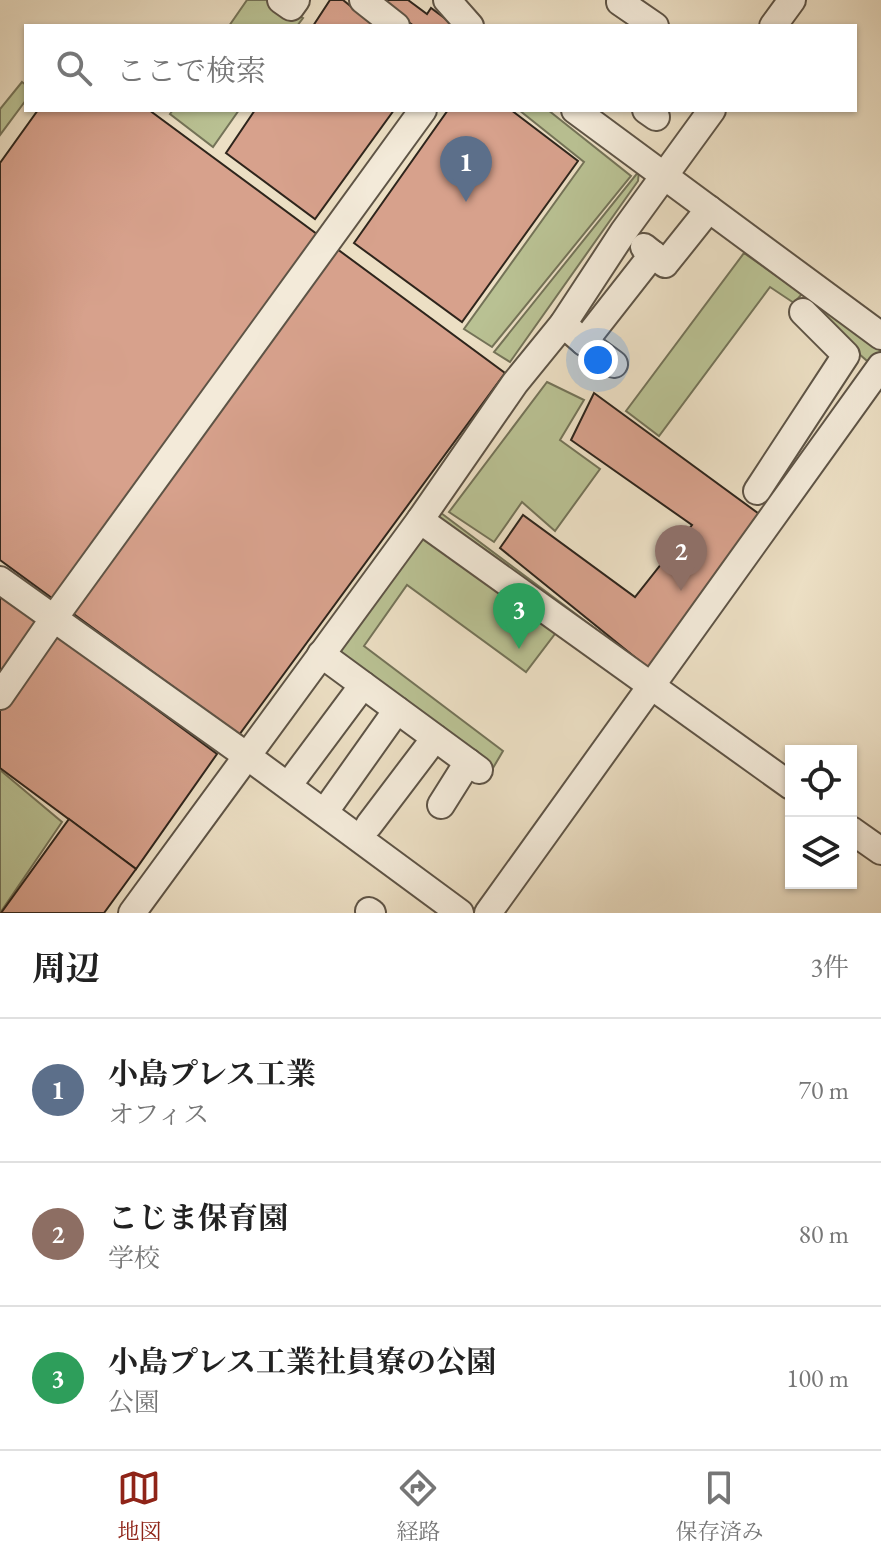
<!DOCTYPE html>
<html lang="ja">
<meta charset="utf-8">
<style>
body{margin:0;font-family:"EB Garamond","Noto Serif JP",serif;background:#f2f2f2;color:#222}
.controls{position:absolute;right:24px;bottom:24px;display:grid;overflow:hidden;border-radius:0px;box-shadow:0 2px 6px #0004}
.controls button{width:72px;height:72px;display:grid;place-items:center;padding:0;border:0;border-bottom:2px solid #e0e0e0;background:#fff;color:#222;font:40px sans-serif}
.you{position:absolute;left:598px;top:360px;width:28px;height:28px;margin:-20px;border:6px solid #fff;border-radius:50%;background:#1a73e8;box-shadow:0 0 0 12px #1a73e833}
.badge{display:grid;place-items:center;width:52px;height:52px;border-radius:50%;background:#8f2418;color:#fff;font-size:26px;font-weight:700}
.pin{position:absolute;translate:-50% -66px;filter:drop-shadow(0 2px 4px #0008)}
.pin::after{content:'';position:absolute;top:42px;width:28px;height:24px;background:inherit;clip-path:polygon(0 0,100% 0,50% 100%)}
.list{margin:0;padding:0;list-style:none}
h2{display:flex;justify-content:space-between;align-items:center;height:104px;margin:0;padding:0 32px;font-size:34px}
h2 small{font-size:26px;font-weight:400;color:#767676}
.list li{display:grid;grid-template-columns:52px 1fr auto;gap:24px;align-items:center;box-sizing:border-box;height:144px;padding:0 32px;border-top:2px solid #e0e0e0}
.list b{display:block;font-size:30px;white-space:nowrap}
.list p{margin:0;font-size:26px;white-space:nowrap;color:#767676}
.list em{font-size:26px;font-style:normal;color:#767676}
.icon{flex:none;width:44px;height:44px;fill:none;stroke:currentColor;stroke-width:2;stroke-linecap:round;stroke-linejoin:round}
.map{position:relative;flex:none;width:881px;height:913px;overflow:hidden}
.search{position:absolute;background:#fff;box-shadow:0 2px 6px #0004;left:24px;right:24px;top:24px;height:88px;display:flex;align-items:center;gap:20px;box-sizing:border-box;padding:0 28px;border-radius:0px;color:#767676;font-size:30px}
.sheet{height:536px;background:#fff}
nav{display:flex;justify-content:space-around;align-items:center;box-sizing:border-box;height:112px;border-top:2px solid #e0e0e0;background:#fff;font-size:22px;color:#767676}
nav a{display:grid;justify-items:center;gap:4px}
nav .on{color:#8f2418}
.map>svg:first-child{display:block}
.green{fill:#b9c193;stroke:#747358;stroke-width:2}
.building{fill:#d7a18c;stroke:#2e251c;stroke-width:2}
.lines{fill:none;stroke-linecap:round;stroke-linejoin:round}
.minor-casing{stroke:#5e5446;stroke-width:30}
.minor{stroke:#f3ead9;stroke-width:26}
</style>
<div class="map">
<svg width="881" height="913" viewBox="0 0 881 913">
<rect width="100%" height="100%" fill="#ecdfc4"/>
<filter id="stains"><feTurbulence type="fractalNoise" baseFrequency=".0025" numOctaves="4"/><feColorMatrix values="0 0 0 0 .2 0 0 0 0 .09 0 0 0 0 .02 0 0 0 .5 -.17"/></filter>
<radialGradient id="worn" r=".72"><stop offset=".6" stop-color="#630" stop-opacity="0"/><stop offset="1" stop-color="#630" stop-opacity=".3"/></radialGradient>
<g class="green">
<path d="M247 0H273L303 18 297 26H229Z"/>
<path d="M22 82 26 85V100L0 135V109Z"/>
<path d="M173 110H239L213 147 170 114Z"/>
<path d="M519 110H548L631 176 492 347 464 329 584 162Z"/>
<path d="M639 171 638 181 510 362 494 352Z"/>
<path d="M744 253 802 294 794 303 770 287 659 436 626 411Z"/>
<path d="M826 310 881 351V359L874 367 817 317Z"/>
<path d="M547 382 584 400 560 440 600 469 555 531 522 502 494 542 449 512Z"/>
<path d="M437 510 652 671 558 630 526 672 407 585 364 646 503 751 493 768 339 652Z"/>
<path d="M0 770 62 822 0 913Z"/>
</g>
<g class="building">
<path d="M330 0H343L375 26H313Z"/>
<path d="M378 0H408L427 14 431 8 455 26H414Z"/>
<path d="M38 110H149L505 373 239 735 0 560V163Z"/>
<path d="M255 110H394L315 219 226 153Z"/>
<path d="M448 110H511L578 161 462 322 354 243Z"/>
<path d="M594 393 766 519 652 671 500 548 523 515 635 597 692 525 571 440Z"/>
<path d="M0 594 217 754 136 869 0 768Z"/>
<path d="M69 819 136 869 104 913H1Z"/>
</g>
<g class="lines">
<defs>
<g id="minor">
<path d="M281 0 291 7 296 0"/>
<path d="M363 0 396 26"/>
<path d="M447 0 470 26"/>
<path d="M620 2 655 26"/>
<path d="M773 26 792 0"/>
<path d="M575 110 881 336"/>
<path d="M646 110 656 117"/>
<path d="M644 247 665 264 709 209"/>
<path d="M563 324 584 342 653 254"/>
<path d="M584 342 614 364"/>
<path d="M757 491 846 355 803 312"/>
<path d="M420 520 791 786"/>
<path d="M0 580 247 756 460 913"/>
<path d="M321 654 479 770"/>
<path d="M0 696 54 618 423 110"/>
<path d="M296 775 363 685"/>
<path d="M331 803 397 710"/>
<path d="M441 805 468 762"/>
<path d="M369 825 435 738"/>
<path d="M851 830 881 851"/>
<path d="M369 911 372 913"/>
<path d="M132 913 420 520 515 383 563 324 624 231 712 110"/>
<path d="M488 913 881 366"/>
</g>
</defs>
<use href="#minor" class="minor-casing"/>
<use href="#minor" class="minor"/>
</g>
<rect width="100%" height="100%" filter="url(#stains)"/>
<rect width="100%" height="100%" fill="url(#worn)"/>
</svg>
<div class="controls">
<button><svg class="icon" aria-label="locate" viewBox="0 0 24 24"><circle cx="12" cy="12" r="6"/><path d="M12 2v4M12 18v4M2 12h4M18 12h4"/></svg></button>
<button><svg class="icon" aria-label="layers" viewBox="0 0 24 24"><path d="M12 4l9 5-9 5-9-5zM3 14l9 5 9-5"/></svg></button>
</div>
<div class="you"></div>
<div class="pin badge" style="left:466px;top:202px;background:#5c6f8a">1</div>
<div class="pin badge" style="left:681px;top:591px;background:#8d6e63">2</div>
<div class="pin badge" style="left:519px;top:649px;background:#2e9e5b">3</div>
<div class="search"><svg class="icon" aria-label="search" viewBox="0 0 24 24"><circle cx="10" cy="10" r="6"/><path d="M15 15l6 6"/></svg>ここで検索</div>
</div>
<section class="sheet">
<h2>周辺<small>3件</small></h2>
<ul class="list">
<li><span class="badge" style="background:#5c6f8a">1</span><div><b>小島プレス工業</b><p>オフィス</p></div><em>70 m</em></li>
<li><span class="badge" style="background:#8d6e63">2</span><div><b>こじま保育園</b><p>学校</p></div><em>80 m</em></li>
<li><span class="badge" style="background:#2e9e5b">3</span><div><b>小島プレス工業社員寮の公園</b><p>公園</p></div><em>100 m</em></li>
</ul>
</section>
<nav>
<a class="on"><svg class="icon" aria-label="map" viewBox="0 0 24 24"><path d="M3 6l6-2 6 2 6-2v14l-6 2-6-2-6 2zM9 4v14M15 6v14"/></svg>地図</a>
<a><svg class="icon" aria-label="directions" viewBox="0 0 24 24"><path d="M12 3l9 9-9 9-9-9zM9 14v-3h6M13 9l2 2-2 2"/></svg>経路</a>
<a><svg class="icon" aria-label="saved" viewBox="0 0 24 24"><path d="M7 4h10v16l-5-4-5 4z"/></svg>保存済み</a>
</nav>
